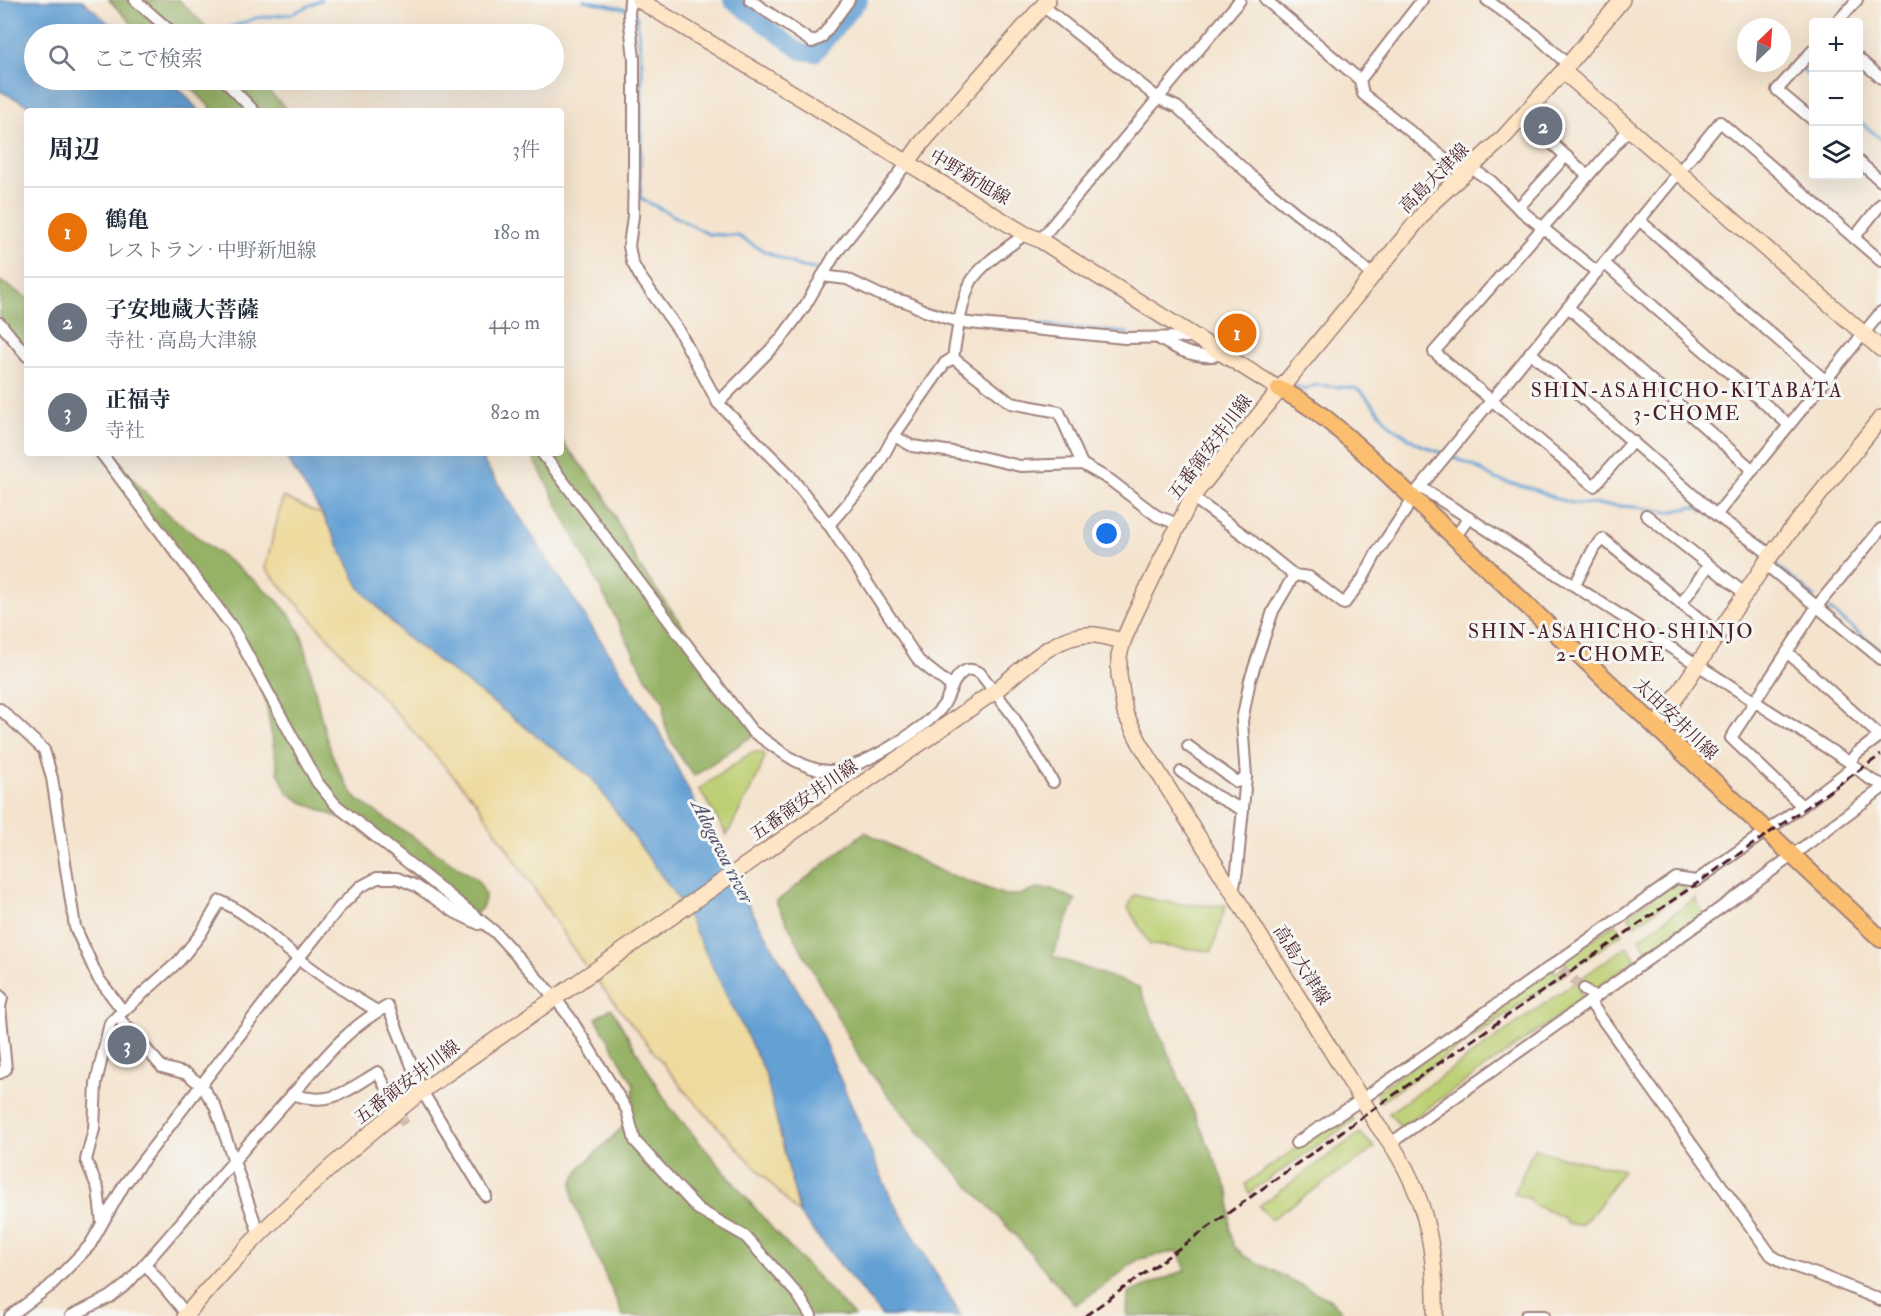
<!DOCTYPE html>
<html lang="ja">
<meta charset="utf-8">
<style>
body{margin:0;font-family:"IM FELL Double Pica","Noto Serif JP",serif;background:#f2f2f3;color:#1f2937}
.controls{position:absolute;right:18px;top:18px;display:grid;overflow:hidden;border-radius:6px;box-shadow:0 6px 24px #0002}
.controls button{width:54px;height:54px;display:grid;place-items:center;padding:0;border:0;border-bottom:2px solid #e0e1e3;background:#fff;color:#1f2937;font:30px sans-serif}
.compass{position:absolute;left:1737px;top:18px;width:54px;height:54px;border-radius:50%;background:#fff;box-shadow:0 6px 24px #0002;rotate:25deg}
.you{position:absolute;left:1107px;top:534px;width:21px;height:21px;margin:-15px;border:4px solid #fff;border-radius:50%;background:#1a73e8;box-shadow:0 0 0 9px #1a73e833}
.badge{display:grid;place-items:center;width:39px;height:39px;border-radius:50%;background:#1f6fb2;color:#fff;font-size:20px;font-weight:700}
.pin{position:absolute;translate:-50% -50%;border:3px solid #fff;box-shadow:0 2px 6px #0006}
.list{margin:0;padding:0;list-style:none}
h2{display:flex;justify-content:space-between;align-items:center;height:78px;margin:0;padding:0 24px;font-size:26px}
h2 small{font-size:20px;font-weight:400;color:#747a83}
.list li{display:grid;grid-template-columns:39px 1fr auto;gap:18px;align-items:center;box-sizing:border-box;height:90px;padding:0 24px;border-top:2px solid #e0e1e3}
.list b{display:block;font-size:22px;white-space:nowrap}
.list p{margin:0;font-size:20px;white-space:nowrap;color:#747a83}
.list em{font-size:20px;font-style:normal;color:#747a83}
.icon{flex:none;width:33px;height:33px;fill:none;stroke:currentColor;stroke-width:2;stroke-linecap:round;stroke-linejoin:round}
.map{position:relative;flex:none;width:1881px;height:1316px;overflow:hidden}
.search{position:absolute;background:#fff;box-shadow:0 6px 24px #0002;left:24px;top:24px;width:540px;height:66px;display:flex;align-items:center;gap:15px;box-sizing:border-box;padding:0 21px;border-radius:33px;color:#747a83;font-size:22px}
.panel{position:absolute;background:#fff;box-shadow:0 6px 24px #0002;left:24px;top:108px;width:540px;height:348px;border-radius:6px}
.map>svg:first-child{display:block}
.green{fill:#bed074;stroke:#847850;stroke-width:1.5}
.forest{fill:#96b266;stroke:#706848;stroke-width:1.5}
.sand{fill:#eeda9e;stroke:#9c7c64;stroke-width:1.5}
.water{fill:#63a0d4;stroke:#566080;stroke-width:1.5}
.lines{fill:none;stroke-linecap:round;stroke-linejoin:round}
.stream{stroke:#63a0d4;stroke-width:3}
.river{stroke:#63a0d4;stroke-width:16}
.street-tunnel{stroke:#d2bcad;stroke-width:10;stroke-dasharray:10 5;stroke-linecap:butt}
.street-casing{stroke:#9f817c;stroke-width:14}
.secondary-casing{stroke:#9f817c;stroke-width:18}
.primary-casing{stroke:#9f817c;stroke-width:20}
.street{stroke:#fff;stroke-width:10}
.secondary{stroke:#fde5c5;stroke-width:15}
.primary{stroke:#fbbe6e;stroke-width:16}
.rail{stroke:#4a1f2b;stroke-width:3;stroke-dasharray:9 4.5;stroke-linecap:butt}
.labels{text-anchor:middle;stroke-width:6;stroke-linejoin:round;paint-order:stroke}
.street-label{font-size:18px;fill:#4a1f2b;stroke:#f6f6f2}
.neighbourhood-label{font-size:20px;letter-spacing:1.5px;fill:#4a1f2b;stroke:#f6f6f2}
.water-label{font-size:20px;font-style:italic;fill:#54536f;stroke:#f6f6f2}
</style>
<div class="map">
<svg width="1881" height="1316" viewBox="0 0 1881 1316">
<rect width="100%" height="100%" fill="#f6f6f2"/>
<filter id="ink" filterUnits="userSpaceOnUse"><feTurbulence type="fractalNoise" baseFrequency=".0167" numOctaves="2"/><feDisplacementMap in="SourceGraphic" scale="12" xChannelSelector="R" yChannelSelector="G"/><feConvolveMatrix kernelMatrix="1 2 1 2 8 2 1 2 1" color-interpolation-filters="sRGB"/></filter>
<filter id="wash" filterUnits="userSpaceOnUse"><feTurbulence type="fractalNoise" baseFrequency=".008" numOctaves="4" result="noise"/><feDisplacementMap in="SourceGraphic" scale="24" xChannelSelector="R" yChannelSelector="G"/><feGaussianBlur stdDeviation="1.35" result="paint"/><feColorMatrix in="noise" values="0 0 0 0 0 0 0 0 0 0 0 0 0 0 0 0 0 1.4 0 .05"/><feComposite in="paint" operator="in"/></filter>
<g filter="url(#wash)">
<rect width="100%" height="100%" fill="#f4e3cd"/>
<g class="green">
<path d="M752 752H762L765 756 758 775 727 835 699 789Z"/>
<path d="M1677 880 1686 889 1635 925 1628 915Z"/>
<path d="M1134 895C1167 904 1192 906 1226 905L1212 951 1150 945 1128 908Z"/>
<path d="M1695 898 1703 913 1649 953 1639 939Z"/>
<path d="M1615 923 1623 933 1380 1102 1376 1092 1552 968 1556 973 1565 967 1564 960Z"/>
<path d="M1627 946 1636 959 1593 992 1586 986 1579 991 1584 998 1401 1127 1389 1113Z"/>
<path d="M1348 1112 1354 1120 1249 1193 1245 1184Z"/>
<path d="M1360 1133 1375 1148 1271 1219 1259 1206Z"/>
<path d="M1534 1148 1558 1156 1623 1170 1596 1210 1581 1225 1567 1224 1564 1218 1532 1204 1528 1198 1514 1194Z"/>
</g>
<g class="forest">
<path d="M109 0H179L213 34H142Z"/>
<path d="M184 80H257L289 111H214Z"/>
<path d="M0 281 27 298V360L0 330Z"/>
<path d="M561 440 602 491 640 567 759 731 694 776C680 757 658 728 665 703L646 677 531 453H561Z"/>
<path d="M102 453H116C137 500 216 549 256 582 271 595 286 607 296 625 304 638 307 654 310 669 321 714 327 764 358 800L476 879C486 891 490 903 475 914L351 823 302 802 288 793 278 772 262 680 252 658Z"/>
<path d="M865 832 940 871 1005 895H1019L1037 889H1052L1076 900 1052 956 1139 987 1230 1195V1230L1234 1246 1246 1257 1331 1300 1347 1316H1127L1128 1293 1186 1270 1178 1251 1139 1259 1102 1287 1075 1305 1015 1235 918 1131 862 1063 776 902Z"/>
<path d="M611 1008 669 1106 776 1233 854 1316H623L573 1201 572 1183 581 1167 630 1120C634 1109 632 1097 634 1085L596 1018Z"/>
</g>
<path class="sand" d="M283 497 323 515 360 588 403 635 591 777 681 903 765 1072 800 1215 688 1095 583 963 475 800 265 568Z"/>
<g class="water">
<path d="M0 0H82L121 34H34V80H172L199 111H40L0 91Z"/>
<path d="M283 453H478L656 725 728 870 815 1020 890 1196 961 1316H882L800 1215 765 1072 681 903 591 777 404 635 360 588 323 515Z"/>
</g>
<g class="lines">
<g class="stream">
<path d="M584 0 627 9"/>
<path d="M632 13 637 17 642 68 640 198 708 234 738 236 766 252 801 267 822 270"/>
<path d="M212 34 256 18 291 14 321 0"/>
<path d="M1802 70 1814 80"/>
<path d="M1858 120 1881 139"/>
<path d="M1006 321 1128 333"/>
<path d="M1293 385 1306 390 1315 385 1355 388 1362 392 1391 426 1418 444 1444 454"/>
<path d="M1450 456 1474 466 1495 479 1534 489 1557 499 1573 503 1635 507 1669 512 1693 507 1699 508 1704 512"/>
<path d="M1777 566 1814 597"/>
<path d="M1829 609 1881 651"/>
</g>
<path class="river" d="M731 0 801 52 815 54 860 0"/>
</g>
</g>
<g filter="url(#ink)">
<g class="lines">
<g class="street-tunnel">
<path d="M1562 969 1584 989"/>
<path d="M395 1106 405 1124"/>
</g>
<defs>
<g id="street">
<path d="M135 0 174 34"/>
<path d="M630 0 629 16 634 58V171L633 216 629 246 632 262 639 275 679 331 718 403 787 472 829 525 919 661 952 687"/>
<path d="M750 0 812 42 821 38 849 0"/>
<path d="M1266 0 1360 80 1363 94 1464 174"/>
<path d="M1487 0 1536 35 1568 65"/>
<path d="M1043 6 1159 99 1177 107 1251 176 1297 214 1330 238 1372 275"/>
<path d="M1837 22 1857 0"/>
<path d="M1814 49 1777 90 1814 121"/>
<path d="M1858 58 1881 78"/>
<path d="M224 80 254 111"/>
<path d="M1360 80 1422 0"/>
<path d="M1522 116 1588 176"/>
<path d="M1629 129 1434 352 1594 486 1633 441"/>
<path d="M1858 161 1881 181"/>
<path d="M1471 168 1491 181 1518 208 1597 272"/>
<path d="M1518 208 1566 156"/>
<path d="M1639 220 1825 380"/>
<path d="M1854 238 1881 204"/>
<path d="M1040 240 1240 0"/>
<path d="M1604 263 1789 425"/>
<path d="M822 276 847 279 880 295 907 302 925 311 959 322 1125 338 1194 337"/>
<path d="M1568 307 1753 470"/>
<path d="M0 323 27 356"/>
<path d="M1158 338C1177 350 1200 361 1222 354"/>
<path d="M1530 352 1716 515 1881 312"/>
<path d="M953 358 1011 403 1059 412 1082 464"/>
<path d="M718 403 780 340 805 306 834 256 908 162"/>
<path d="M894 436 912 446 973 455 1020 466 1082 464 1110 480 1157 516 1178 524"/>
<path d="M101 453 233 628 317 782 336 805 495 932 555 998 571 1019 627 1110 635 1141 698 1209 745 1236 798 1295 811 1316"/>
<path d="M542 453 752 731C774 746 799 769 828 771 854 773 926 729 942 707 950 697 951 680 963 672 969 668 974 670 980 673L1011 713 1053 782"/>
<path d="M1420 487 1469 518"/>
<path d="M1192 497 1248 538 1294 575 1309 577 1344 604 1362 580 1376 554 1414 498"/>
<path d="M1412 497 1720 122 1881 261"/>
<path d="M1646 515 1744 593"/>
<path d="M1716 515 1771 555"/>
<path d="M829 525 860 489 877 467 894 436 945 363 953 358C956 339 962 296 972 280 985 261 1008 248 1025 234"/>
<path d="M1455 537 1469 518 1849 762 1870 779 1881 784"/>
<path d="M1765 564 1881 659"/>
<path d="M1575 585 1593 550 1603 539 1718 634"/>
<path d="M1681 604 1709 565"/>
<path d="M1787 652 1880 736 1881 735"/>
<path d="M0 709 44 750 52 778 75 927 98 978 123 1011"/>
<path d="M1188 746 1237 782 1246 777"/>
<path d="M1849 762 1857 753 1880 736"/>
<path d="M1853 767 1802 806 1731 738 1817 606 1881 529"/>
<path d="M1181 772 1216 796 1243 810"/>
<path d="M1233 892 1237 870 1246 777 1242 721 1250 680 1273 611 1294 575"/>
<path d="M1584 989 1595 998"/>
<path d="M0 996 2 998 0 1007 6 1069 0 1073"/>
<path d="M1590 1002 1771 1255 1784 1263 1822 1276 1881 1300"/>
<path d="M117 1016 162 1067 187 1074 201 1085 215 1106 259 1234"/>
<path d="M292 1094C332 1107 346 1091 378 1072L392 1100"/>
<path d="M1296 1143 1361 1100 1676 878 1696 881 1802 806"/>
<path d="M1391 1143 1754 884 1881 789"/>
<path d="M102 1223 98 1189 86 1160 94 1129 96 1083 110 1023 179 961 200 935 220 901C250 914 273 939 299 959 324 978 350 995 377 1011"/>
<path d="M145 1264 188 1316"/>
<path d="M10 1316 49 1287 90 1245 124 1185 299 958 339 908 360 887 377 878H397L416 886 456 913 479 924"/>
<path d="M71 1316 110 1297 127 1284C183 1222 235 1157 292 1095 321 1062 348 1026 388 1006L422 1091 486 1196"/>
<path d="M1526 1316H1544"/>
</g>
<g id="secondary">
<path d="M639 0 1025 234 1040 240 1279 389"/>
<path d="M1563 71 1881 349"/>
<path d="M908 162 920 145 1048 0"/>
<path d="M1656 727 1771 555 1881 418"/>
<path d="M185 1316C255 1232 336 1159 422 1091L995 691C1023 669 1056 632 1095 635 1104 636 1114 639 1123 641"/>
<path d="M1435 1316C1437 1244 1423 1183 1378 1126L1140 743 1125 713 1119 675V656L1123 641 1135 614 1192 497 1433 202 1504 137 1563 71 1622 0"/>
</g>
<path id="primary" d="M1279 389C1316 406 1347 437 1377 464L1881 939"/>
</defs>
<use href="#street" class="street-casing"/>
<use href="#secondary" class="secondary-casing"/>
<use href="#primary" class="primary-casing"/>
<use href="#street" class="street"/>
<use href="#secondary" class="secondary"/>
<use href="#primary" class="primary"/>
<path class="rail" d="M1085 1316 1355 1122 1881 755"/>
</g>
</g>
<g class="labels">
<g class="street-label">
<text transform="translate(970 177) rotate(31)" y="6">中野新旭線</text>
<text transform="translate(1434 178) rotate(-45)" y="6">高島大津線</text>
<text transform="translate(1210 447) rotate(-53)" y="6">五番領安井川線</text>
<text transform="translate(1676 719) rotate(44)" y="6">太田安井川線</text>
<text transform="translate(804 800) rotate(-35)" y="6">五番領安井川線</text>
<text transform="translate(1302 965) rotate(58)" y="6">高島大津線</text>
<text transform="translate(407 1082) rotate(-37)" y="6">五番領安井川線</text>
</g>
<g class="neighbourhood-label">
<text x="1687" y="397">SHIN-ASAHICHO-KITABATA<tspan x="1687" dy="23">3-CHOME</tspan></text>
<text x="1611" y="638">SHIN-ASAHICHO-SHINJO<tspan x="1611" dy="23">2-CHOME</tspan></text>
</g>
<g class="water-label">
<text transform="translate(723 851) rotate(63)" y="7">Adogawa river</text>
</g>
</g>
</svg>
<div class="controls">
<button>+</button>
<button>−</button>
<button><svg class="icon" aria-label="layers" viewBox="0 0 24 24"><path d="M12 4l9 5-9 5-9-5zM3 14l9 5 9-5"/></svg></button>
</div>
<svg class="compass" viewBox="-18 -18 36 36"><path d="M0-13l5 13h-10z" fill="#e53935"/><path d="M0 13l5-13h-10z" fill="#747a83"/></svg>
<div class="you"></div>
<div class="pin badge" style="left:1237px;top:333px;background:#e8710a">1</div>
<div class="pin badge" style="left:1543px;top:126px;background:#6b7280">2</div>
<div class="pin badge" style="left:127px;top:1045px;background:#6b7280">3</div>
<div class="search"><svg class="icon" aria-label="search" viewBox="0 0 24 24"><circle cx="10" cy="10" r="6"/><path d="M15 15l6 6"/></svg>ここで検索</div>
<section class="panel">
<h2>周辺<small>3件</small></h2>
<ul class="list">
<li><span class="badge" style="background:#e8710a">1</span><div><b>鶴亀</b><p>レストラン · 中野新旭線</p></div><em>180 m</em></li>
<li><span class="badge" style="background:#6b7280">2</span><div><b>子安地蔵大菩薩</b><p>寺社 · 高島大津線</p></div><em>440 m</em></li>
<li><span class="badge" style="background:#6b7280">3</span><div><b>正福寺</b><p>寺社</p></div><em>820 m</em></li>
</ul>
</section>
</div>
